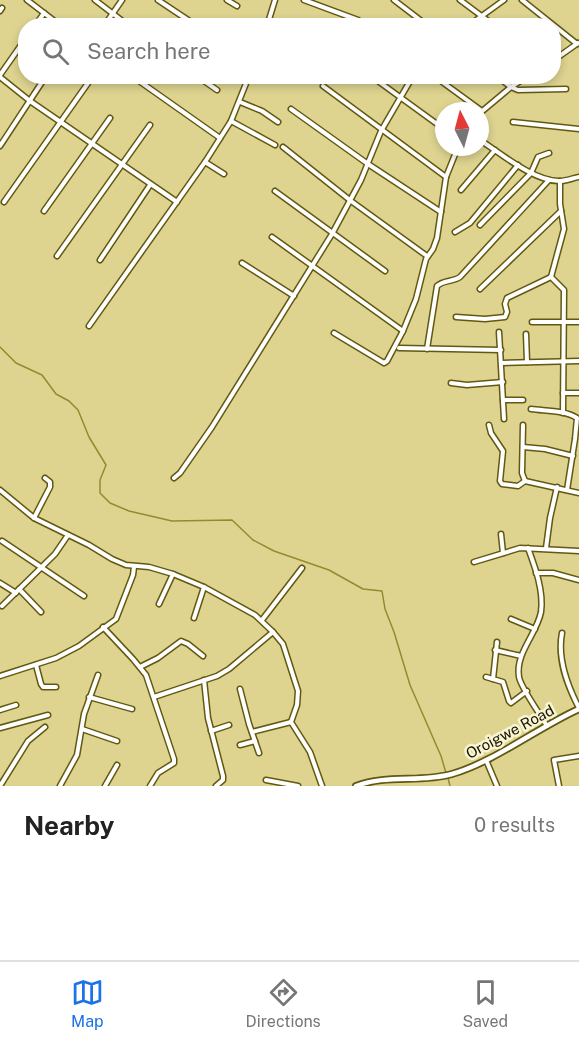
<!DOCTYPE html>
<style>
body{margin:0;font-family:"Public Sans",sans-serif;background:#f2f2f2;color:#222}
.compass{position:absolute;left:435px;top:102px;width:54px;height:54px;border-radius:50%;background:#fff;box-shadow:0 3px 9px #0003;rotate:354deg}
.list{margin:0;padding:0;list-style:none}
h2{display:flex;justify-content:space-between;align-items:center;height:78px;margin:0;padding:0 24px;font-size:26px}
h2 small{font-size:20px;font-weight:400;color:#767676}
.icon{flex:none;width:33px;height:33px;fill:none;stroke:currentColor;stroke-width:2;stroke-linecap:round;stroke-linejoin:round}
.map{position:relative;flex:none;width:579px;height:786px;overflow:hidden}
.search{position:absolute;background:#fff;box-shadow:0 3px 9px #0003;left:18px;right:18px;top:18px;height:66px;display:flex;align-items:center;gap:15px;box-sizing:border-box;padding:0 21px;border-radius:24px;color:#767676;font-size:22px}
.sheet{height:174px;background:#fff}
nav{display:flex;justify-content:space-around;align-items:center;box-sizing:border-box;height:84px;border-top:2px solid #e0e0e0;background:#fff;font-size:16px;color:#767676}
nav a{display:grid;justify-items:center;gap:3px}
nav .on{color:#1a73e8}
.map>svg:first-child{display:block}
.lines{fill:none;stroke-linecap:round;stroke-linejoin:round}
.stream{stroke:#97892e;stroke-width:1.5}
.minor-casing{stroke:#625810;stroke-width:7}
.tertiary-casing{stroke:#625810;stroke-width:8}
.minor{stroke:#fff;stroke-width:4}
.tertiary{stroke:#fff;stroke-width:4.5}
.labels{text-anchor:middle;stroke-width:5;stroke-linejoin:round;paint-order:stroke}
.street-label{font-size:15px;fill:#181400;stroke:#f9f4d2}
</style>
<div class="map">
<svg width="579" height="786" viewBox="0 0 579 786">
<rect width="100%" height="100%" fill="#ded490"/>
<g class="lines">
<g class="stream">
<path d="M0 347 16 363 42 375 56 394 69 401 78 410 89 437 106 465 100 480V493L110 503 129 511 172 521 232 520 253 540 274 551 329 570 363 589 382 591 385 609 394 632 410 685 441 756 446 773"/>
<path d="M448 778 450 786"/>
</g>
<defs>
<g id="minor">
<path d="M27 0 61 26"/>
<path d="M95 0 129 26"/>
<path d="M158 0 197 26"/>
<path d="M227 0 237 6"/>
<path d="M304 0 358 20 366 26"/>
<path d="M394 0 428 26"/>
<path d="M460 0 495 26"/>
<path d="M522 0 577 44"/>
<path d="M0 11 2 8"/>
<path d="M35 26 44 13"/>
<path d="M104 26 122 0"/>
<path d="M267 26 275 0"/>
<path d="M468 26 504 0"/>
<path d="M554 60 578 43"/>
<path d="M0 75 26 38"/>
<path d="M132 76 220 138"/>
<path d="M197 76 217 90"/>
<path d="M371 76 444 129"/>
<path d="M434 76 482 111"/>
<path d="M496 76 511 87 518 90 566 89"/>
<path d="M0 77 30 101 177 202"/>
<path d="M323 86 446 177"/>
<path d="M240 102 262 111 278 122"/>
<path d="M291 109 368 164 441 212"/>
<path d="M480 113 511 87 528 76"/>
<path d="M231 121 275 145"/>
<path d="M513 122 579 129"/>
<path d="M480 140C500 153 535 182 560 181 566 181 573 178 579 177"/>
<path d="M0 146 46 76"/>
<path d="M283 147 351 201 427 256"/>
<path d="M224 174 205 162 231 121 249 76"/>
<path d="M461 190 495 150"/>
<path d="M275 191 385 271"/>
<path d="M4 202 93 76"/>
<path d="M44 211 110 118"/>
<path d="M480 225 531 173 538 157 549 153"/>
<path d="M455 232 470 223 518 165"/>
<path d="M272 237 403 331"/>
<path d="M57 256 150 125"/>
<path d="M100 260 150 185"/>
<path d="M242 263 294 296"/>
<path d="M551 277 564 290 563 413"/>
<path d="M551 277 564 229 560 204V181"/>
<path d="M480 289 561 211"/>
<path d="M456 317 485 319 505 317 507 312 505 304 507 298 551 277"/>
<path d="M532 322H579"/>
<path d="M89 326 205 162"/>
<path d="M499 332 504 419"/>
<path d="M334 333 384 363 387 361 403 331 416 299 426 259 433 249 437 238 446 177 458 147"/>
<path d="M526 334 527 362"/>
<path d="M399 348 501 350"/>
<path d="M427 349 437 286C443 280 453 282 460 277L549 180"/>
<path d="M502 363 579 361"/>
<path d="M451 383 467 385 503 382"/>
<path d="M563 393H579"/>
<path d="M503 400H523"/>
<path d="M531 409C545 411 565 410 577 418L575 439 567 490"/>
<path d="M489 425 491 433 503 451 500 481 502 484 518 486 525 481"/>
<path d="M523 425 522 473 525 481"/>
<path d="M523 447 545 449 573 456"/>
<path d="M174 478 180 473 212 427 332 234 361 180 381 131 413 76"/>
<path d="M525 481 579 493"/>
<path d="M0 490 34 518 89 545 112 559 126 565 149 567 173 574"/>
<path d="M34 518 50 487V482L45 478"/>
<path d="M501 534 503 553"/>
<path d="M2 541 84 596"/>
<path d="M528 548C535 567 544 591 541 612 537 634 515 653 519 677 521 688 540 714 547 726"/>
<path d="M546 548 550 518 557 487"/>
<path d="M474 562 520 548 579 551"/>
<path d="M536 573H553L579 580"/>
<path d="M0 583 16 593"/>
<path d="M19 589 41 612"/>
<path d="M159 604 173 574 204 587 255 615 273 632 283 644 298 691 297 705 291 722 310 752 322 786"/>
<path d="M2 606 55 554 68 535"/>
<path d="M194 618 204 587"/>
<path d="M511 619 535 629"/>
<path d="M262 620 302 568"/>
<path d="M103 627 133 659 146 675 174 759V763L158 773 150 786"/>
<path d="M562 633C557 659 567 685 579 708"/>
<path d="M495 650 521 656"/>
<path d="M36 665 41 684 43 687H56"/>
<path d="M140 667 158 658 181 641 188 644 203 656"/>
<path d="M0 676 56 658 79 646 116 619 133 575 134 567"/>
<path d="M486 677 503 682 509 701 511 703 527 691"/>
<path d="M493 679 497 642"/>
<path d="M204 680 208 718 223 776V780L216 786"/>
<path d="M240 689 249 724 259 753"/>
<path d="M89 697 132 709"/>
<path d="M154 697 217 676 229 669 273 632"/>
<path d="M0 710 16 705"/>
<path d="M0 728 48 715"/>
<path d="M82 729 117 741"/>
<path d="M211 731 229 725"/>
<path d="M252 732 291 722"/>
<path d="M240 745 255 741"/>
<path d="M486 760 497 786"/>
<path d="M266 780 298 786"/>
<path d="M0 786 28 741 45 727"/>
<path d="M60 786 77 755 84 714 98 675"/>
<path d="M105 786 117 765"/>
<path d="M559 786 554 760 579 756"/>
</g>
<path id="tertiary" d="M356 786C387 774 420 783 452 774 494 762 537 728 579 709"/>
</defs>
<use href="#minor" class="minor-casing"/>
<use href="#tertiary" class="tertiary-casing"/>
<use href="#minor" class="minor"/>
<use href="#tertiary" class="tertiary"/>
</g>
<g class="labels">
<g class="street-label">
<text transform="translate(510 732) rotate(-28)" y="5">Oroigwe Road</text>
</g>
</g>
</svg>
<svg class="compass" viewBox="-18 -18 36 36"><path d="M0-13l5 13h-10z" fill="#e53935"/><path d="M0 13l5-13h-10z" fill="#767676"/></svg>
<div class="search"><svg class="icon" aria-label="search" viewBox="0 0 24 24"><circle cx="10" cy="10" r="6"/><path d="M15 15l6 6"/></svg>Search here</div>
</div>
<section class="sheet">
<h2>Nearby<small>0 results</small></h2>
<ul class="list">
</ul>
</section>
<nav>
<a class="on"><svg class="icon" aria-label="map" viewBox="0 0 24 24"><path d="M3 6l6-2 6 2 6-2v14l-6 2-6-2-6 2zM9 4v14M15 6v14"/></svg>Map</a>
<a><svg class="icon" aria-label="directions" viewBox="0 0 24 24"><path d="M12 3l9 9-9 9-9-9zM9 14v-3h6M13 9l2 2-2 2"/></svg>Directions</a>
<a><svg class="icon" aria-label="saved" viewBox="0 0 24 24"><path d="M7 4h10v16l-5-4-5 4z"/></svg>Saved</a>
</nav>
